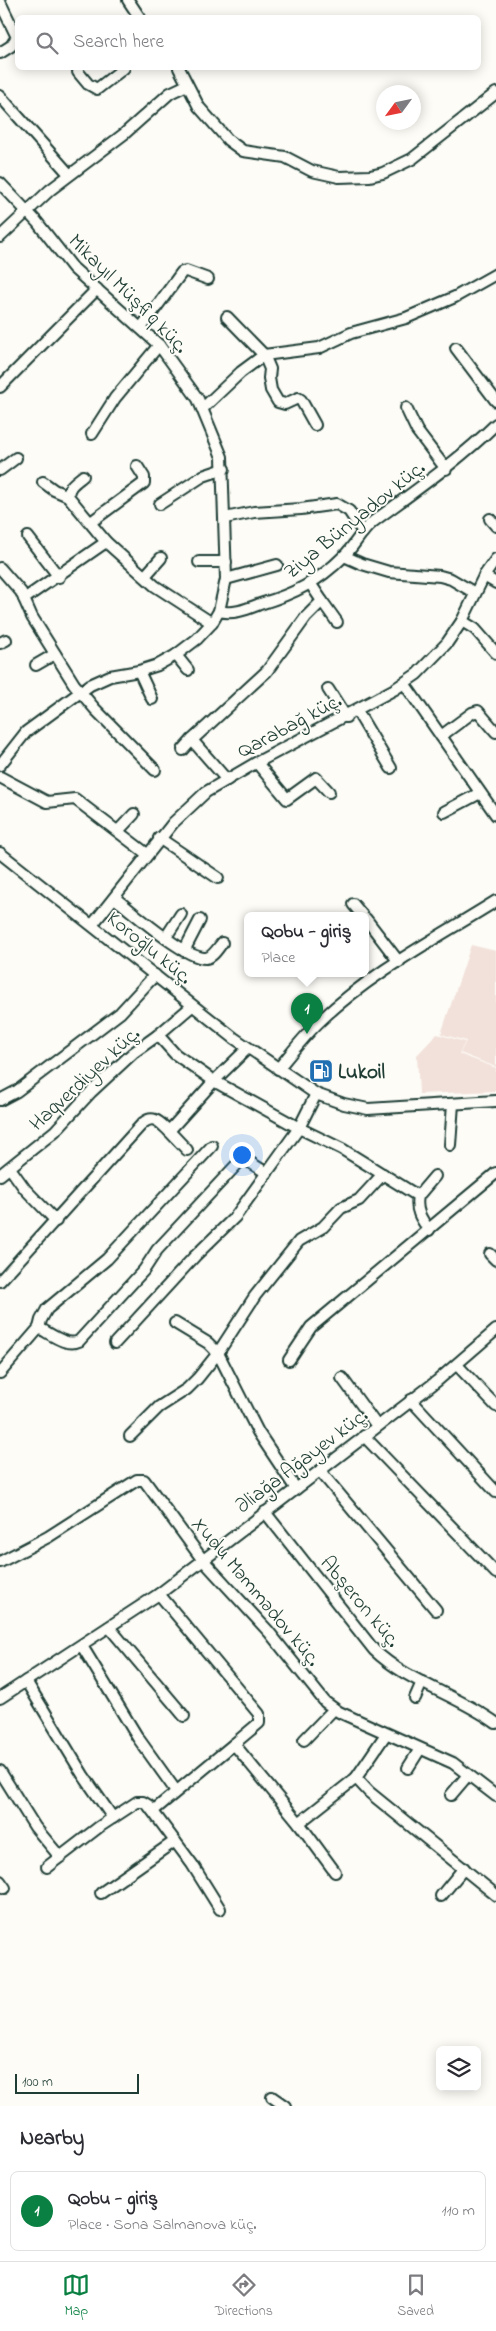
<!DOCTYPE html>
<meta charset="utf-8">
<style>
body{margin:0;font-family:"Indie Flower",sans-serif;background:#f2f2f3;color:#2b2b33}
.controls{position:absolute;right:15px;bottom:15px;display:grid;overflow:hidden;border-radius:8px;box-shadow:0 2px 12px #0003}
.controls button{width:45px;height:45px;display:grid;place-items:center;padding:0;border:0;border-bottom:1px solid #e1e1e2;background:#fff;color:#2b2b33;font:25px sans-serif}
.compass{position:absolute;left:376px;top:85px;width:45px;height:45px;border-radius:50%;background:#fff;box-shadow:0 2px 12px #0003;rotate:237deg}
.scale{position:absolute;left:15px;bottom:12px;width:124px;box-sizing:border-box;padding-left:5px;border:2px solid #1f3d34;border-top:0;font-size:14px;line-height:18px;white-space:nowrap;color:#1f3d34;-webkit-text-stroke:4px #fdfcf7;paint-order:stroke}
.you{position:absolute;left:241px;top:1154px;width:18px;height:18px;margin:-12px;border:4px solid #fff;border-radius:50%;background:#1a73e8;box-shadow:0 0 0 8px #1a73e833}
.badge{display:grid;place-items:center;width:32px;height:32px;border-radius:50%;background:#0b8043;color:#fff;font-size:16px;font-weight:700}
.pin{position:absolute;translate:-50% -41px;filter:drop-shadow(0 1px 2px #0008)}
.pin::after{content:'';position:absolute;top:26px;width:18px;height:15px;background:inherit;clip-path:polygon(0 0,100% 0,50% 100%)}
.popup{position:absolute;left:244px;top:912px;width:125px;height:65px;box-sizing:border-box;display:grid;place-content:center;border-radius:8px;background:#fff;filter:drop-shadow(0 1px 4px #0005);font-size:16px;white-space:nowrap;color:#7c7c81}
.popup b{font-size:19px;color:#2b2b33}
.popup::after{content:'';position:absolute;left:50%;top:100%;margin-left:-10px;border:10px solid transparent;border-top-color:#fff}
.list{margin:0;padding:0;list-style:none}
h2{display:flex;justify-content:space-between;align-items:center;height:65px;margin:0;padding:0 20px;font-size:21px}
h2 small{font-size:16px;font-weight:400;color:#7c7c81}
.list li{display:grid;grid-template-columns:32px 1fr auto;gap:15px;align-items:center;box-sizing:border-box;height:80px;margin:0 10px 10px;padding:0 10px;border:1px solid #e1e1e2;border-radius:8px}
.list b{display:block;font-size:19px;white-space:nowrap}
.list p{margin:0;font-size:16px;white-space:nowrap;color:#7c7c81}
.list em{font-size:16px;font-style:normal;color:#7c7c81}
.icon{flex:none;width:28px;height:28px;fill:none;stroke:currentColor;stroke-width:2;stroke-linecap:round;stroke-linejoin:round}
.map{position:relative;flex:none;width:496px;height:2106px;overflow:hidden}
.search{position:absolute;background:#fff;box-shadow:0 2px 12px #0003;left:15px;right:15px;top:15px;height:55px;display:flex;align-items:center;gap:12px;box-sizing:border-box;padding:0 18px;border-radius:8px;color:#7c7c81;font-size:19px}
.sheet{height:155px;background:#fff}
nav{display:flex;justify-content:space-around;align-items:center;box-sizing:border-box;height:70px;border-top:1px solid #e1e1e2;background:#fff;font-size:14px;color:#7c7c81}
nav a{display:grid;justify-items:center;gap:2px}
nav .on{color:#0b8043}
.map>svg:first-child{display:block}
.built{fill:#f2e1da}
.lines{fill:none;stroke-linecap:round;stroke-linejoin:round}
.minor-casing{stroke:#1f3d34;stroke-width:14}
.minor{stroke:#fdfcf7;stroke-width:10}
.labels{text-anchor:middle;stroke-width:4;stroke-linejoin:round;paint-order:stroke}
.street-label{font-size:21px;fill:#1f3d34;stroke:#fdfcf7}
.poi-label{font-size:21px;font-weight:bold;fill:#1f3d34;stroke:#fdfcf7;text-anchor:start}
</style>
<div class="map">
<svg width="496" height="2106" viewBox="0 0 496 2106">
<rect width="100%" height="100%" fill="#fdfcf7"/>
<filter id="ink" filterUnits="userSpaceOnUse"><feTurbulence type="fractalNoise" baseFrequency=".02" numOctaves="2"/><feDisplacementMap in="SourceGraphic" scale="10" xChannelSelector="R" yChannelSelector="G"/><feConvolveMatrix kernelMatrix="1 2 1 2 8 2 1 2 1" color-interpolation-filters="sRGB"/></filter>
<g filter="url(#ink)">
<g class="built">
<path d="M471 945 496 951V1067L460 1053 466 1041 441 1034Z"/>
<path d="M437 1034 465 1042 459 1054 496 1068V1091L419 1094 417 1055Z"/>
</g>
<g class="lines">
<defs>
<g id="minor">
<path d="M128 0 140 18"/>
<path d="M0 2 17 37 11 46 0 53"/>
<path d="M179 68 199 107 228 140 243 151 285 157 312 171 339 177 370 176 383 173 412 159 496 93"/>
<path d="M78 72 88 84 97 89 124 68"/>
<path d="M0 96 69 174"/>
<path d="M0 183 37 222 73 268 159 345 198 399 222 457 226 579 219 611 212 623 197 639 176 655 158 665 139 671 110 676 90 685 26 732 0 765"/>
<path d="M0 237 50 190 124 134 170 93 187 85"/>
<path d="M227 317 264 355 270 369 269 378 271 390 278 402 285 404 298 398 301 400 315 425"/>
<path d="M141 328 182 272 186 271 208 279"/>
<path d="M456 348 496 401"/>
<path d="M0 387 97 289"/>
<path d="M203 408 241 372 264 355 319 348 351 333 406 318 455 297 496 274"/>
<path d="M406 408 417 431 446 469"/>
<path d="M92 434 115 398 159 345"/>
<path d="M0 470 16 458"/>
<path d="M43 482 54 490 68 496 106 542 155 586 212 623"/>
<path d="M68 496C68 486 76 482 83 476"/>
<path d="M160 504 203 476 224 469"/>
<path d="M225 518 254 512 301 509 337 504 349 511 363 532"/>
<path d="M490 519 496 526"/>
<path d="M91 522 144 483V477L137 466"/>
<path d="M28 537 59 577"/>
<path d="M344 556 362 564 389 572 440 576 451 579 475 593"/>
<path d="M199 562H226"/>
<path d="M0 568 21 592 32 617 74 684 95 709 155 770"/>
<path d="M145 576 161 558"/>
<path d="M484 576 496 583"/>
<path d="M226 579 277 565"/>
<path d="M24 599 106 542"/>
<path d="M322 601 337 622"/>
<path d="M219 611C233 615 247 609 260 604 294 594 318 582 344 556 355 545 361 531 374 521 416 490 458 461 496 424"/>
<path d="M462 621 475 629 496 653"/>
<path d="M0 643 6 640"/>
<path d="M176 655 188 670"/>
<path d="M36 665 55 654"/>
<path d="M139 671 152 699"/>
<path d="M404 683 496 815"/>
<path d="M328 689 346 717"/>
<path d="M357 711 391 768"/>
<path d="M441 736 472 713 478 711 496 732"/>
<path d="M183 750 192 740"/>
<path d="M257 763 287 799 316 778 329 792"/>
<path d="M0 777 47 802 75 799 147 854"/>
<path d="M227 780 192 740 267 671 306 617 322 601 310 583"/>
<path d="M444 812 480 793"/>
<path d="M118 831 134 814"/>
<path d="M159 838 218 878"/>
<path d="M0 853 234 1038 316 1094 344 1104 368 1109 496 1101"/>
<path d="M115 898C131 911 187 960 206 958 213 957 218 948 222 943"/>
<path d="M353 904 362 915"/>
<path d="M366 919 399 962"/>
<path d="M93 924 173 823 206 792 254 764 395 689 417 674 447 643 462 621 484 576 496 559"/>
<path d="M166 937 181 914"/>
<path d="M184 951 200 920"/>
<path d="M158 1035 175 1054 214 1081 299 1128 342 1149 418 1196C415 1210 421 1219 429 1230"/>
<path d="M278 1069C292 1052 305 1035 321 1020 372 972 437 938 496 901"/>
<path d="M0 1100 17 1091 120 1013 155 975"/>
<path d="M169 1131 187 1150"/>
<path d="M450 1145 453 1104"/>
<path d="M10 1168 25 1189 56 1221"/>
<path d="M0 1175 55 1131 91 1092 133 1053 158 1035 192 1006"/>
<path d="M418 1196 435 1176"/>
<path d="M490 1254 496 1260"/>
<path d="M0 1281 143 1123C154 1114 160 1123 169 1131L214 1081 248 1048"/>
<path d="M175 1323 208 1343 218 1353 258 1432 296 1489"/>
<path d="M39 1328 41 1320 47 1309 107 1259 212 1146"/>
<path d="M115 1343 195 1256 235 1217 299 1128 316 1094"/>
<path d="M289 1360 311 1327 496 1173"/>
<path d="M457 1365 496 1406"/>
<path d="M0 1373 39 1328C51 1334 66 1347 79 1341L144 1270 157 1250 241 1160H246L267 1173"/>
<path d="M342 1378 377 1426"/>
<path d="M411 1400 496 1492"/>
<path d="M130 1436 159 1407 187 1389 198 1378 218 1353 255 1296 299 1241 323 1227 341 1208 359 1200 383 1174"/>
<path d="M364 1436 496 1573"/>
<path d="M320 1471 436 1610"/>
<path d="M265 1512 374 1650C407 1682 458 1695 496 1723"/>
<path d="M0 1562 48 1537 137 1480H144L202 1559 269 1632 325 1702 339 1712 453 1763 496 1796"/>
<path d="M159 1594 259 1714V1723L234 1744 299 1823 356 1778 369 1792 496 1895"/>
<path d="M109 1627 184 1716"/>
<path d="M82 1646 138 1738 176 1791"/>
<path d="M26 1681 83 1775 113 1818"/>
<path d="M0 1698 159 1594 437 1381 496 1330"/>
<path d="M415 1698 422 1682"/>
<path d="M304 1740 334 1709"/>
<path d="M408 1768 420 1749"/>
<path d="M0 1771 35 1827 60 1857 99 1827 137 1802H143L148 1805 192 1864 220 1909"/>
<path d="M356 1778 386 1734"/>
<path d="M451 1795 468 1775"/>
<path d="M153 1811 234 1744"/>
<path d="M299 1823 335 1872"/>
<path d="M47 1867 60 1857"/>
<path d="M0 1881 5 1888"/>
<path d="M101 1893 175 1841"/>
<path d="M441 1896 464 1868"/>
<path d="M272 2097 285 2106"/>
</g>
</defs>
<use href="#minor" class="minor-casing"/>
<use href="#minor" class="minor"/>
</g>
</g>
<defs>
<symbol id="fuel-square" viewBox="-11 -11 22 22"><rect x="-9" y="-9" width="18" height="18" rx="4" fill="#1f6fb2" stroke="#fdfcf7"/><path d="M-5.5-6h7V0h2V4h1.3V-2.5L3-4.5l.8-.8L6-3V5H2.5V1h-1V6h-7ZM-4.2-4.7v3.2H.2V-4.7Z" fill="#fff"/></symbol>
</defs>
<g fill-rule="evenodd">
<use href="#fuel-square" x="307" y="1057" width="28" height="28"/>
</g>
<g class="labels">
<g class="street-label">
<text transform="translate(129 293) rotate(45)" y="7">Mikayıl Müşfiq küç.</text>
<text transform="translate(354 519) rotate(-39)" y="7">Ziya Bünyadov küç.</text>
<text transform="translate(289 725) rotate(-28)" y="7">Qarabağ küç.</text>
<text transform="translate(150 947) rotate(39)" y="7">Koroğlu küç.</text>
<text transform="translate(84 1078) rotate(-43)" y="7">Haqverdiyev küç.</text>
<text transform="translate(301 1460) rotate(-37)" y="7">Əliağa Ağayev küç.</text>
<text transform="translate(257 1591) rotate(50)" y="7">Xudu Məmmədov küç.</text>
<text transform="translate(361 1601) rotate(50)" y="7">Abşeron küç.</text>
</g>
<g class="poi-label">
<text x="338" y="1078">Lukoil</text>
</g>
</g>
</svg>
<div class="controls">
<button><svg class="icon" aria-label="layers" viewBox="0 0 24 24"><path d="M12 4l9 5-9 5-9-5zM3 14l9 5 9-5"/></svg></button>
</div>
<svg class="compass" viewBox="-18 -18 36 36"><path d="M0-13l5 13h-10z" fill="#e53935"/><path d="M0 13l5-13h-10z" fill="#7c7c81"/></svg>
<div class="scale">100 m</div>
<div class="you"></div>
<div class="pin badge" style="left:307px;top:1034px">1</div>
<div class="popup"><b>Qobu - giriş</b>Place</div>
<div class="search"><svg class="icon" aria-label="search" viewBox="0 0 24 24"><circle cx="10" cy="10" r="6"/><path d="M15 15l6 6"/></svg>Search here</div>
</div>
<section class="sheet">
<h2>Nearby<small></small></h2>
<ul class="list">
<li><span class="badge">1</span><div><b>Qobu - giriş</b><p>Place · Sona Salmanova küç.</p></div><em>110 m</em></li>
</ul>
</section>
<nav>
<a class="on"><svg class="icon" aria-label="map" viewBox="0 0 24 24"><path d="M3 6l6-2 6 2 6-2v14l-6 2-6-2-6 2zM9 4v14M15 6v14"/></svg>Map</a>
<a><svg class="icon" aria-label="directions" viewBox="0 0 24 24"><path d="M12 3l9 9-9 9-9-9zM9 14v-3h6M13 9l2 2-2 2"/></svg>Directions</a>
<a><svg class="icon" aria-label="saved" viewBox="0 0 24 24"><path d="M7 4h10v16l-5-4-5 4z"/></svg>Saved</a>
</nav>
